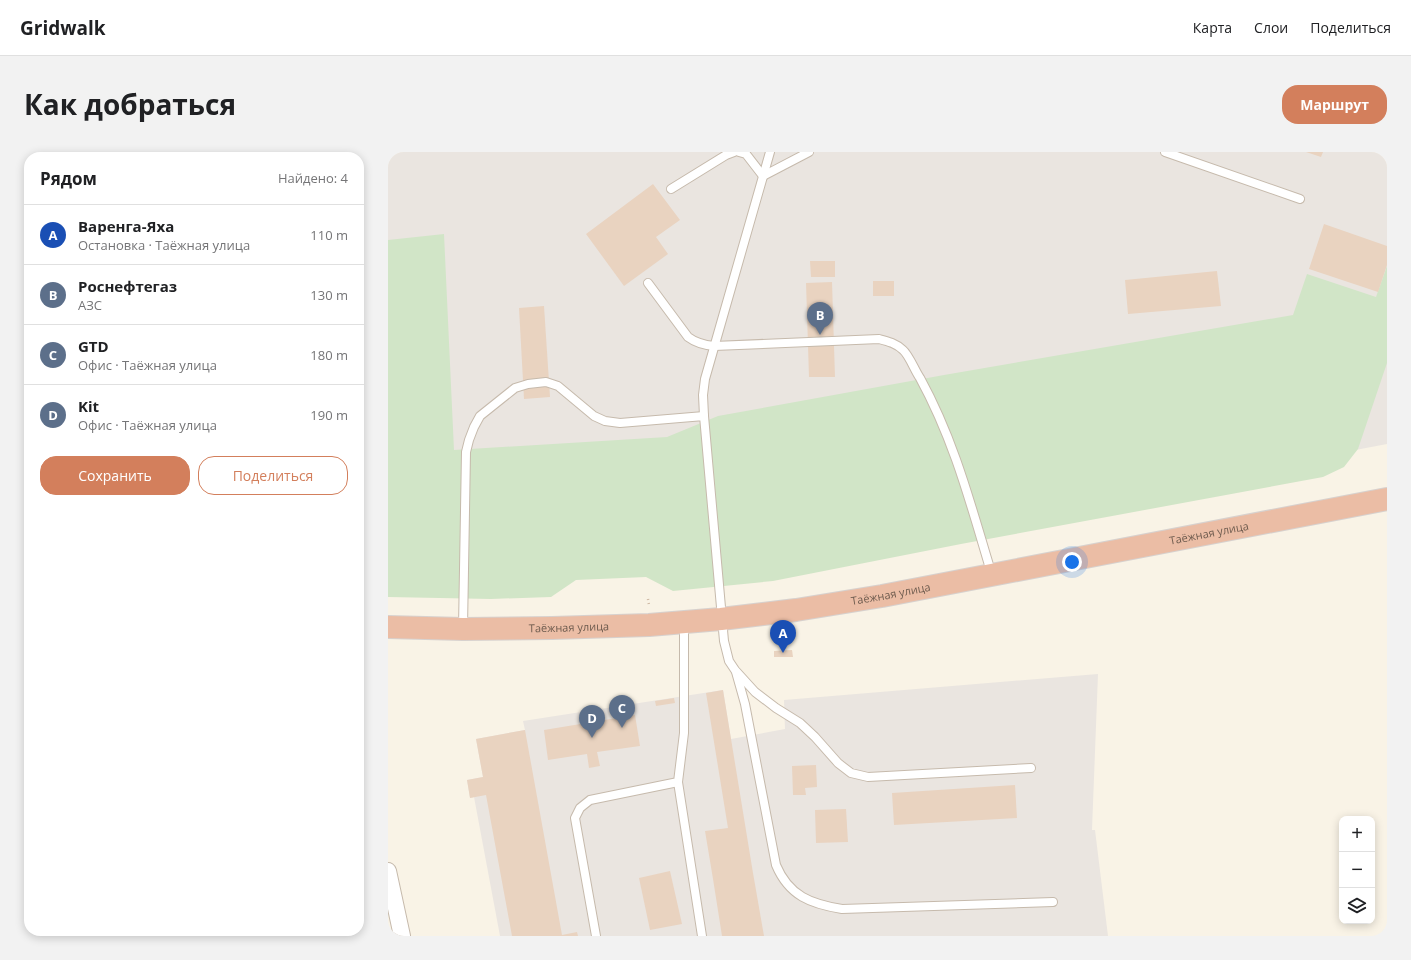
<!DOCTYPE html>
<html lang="ru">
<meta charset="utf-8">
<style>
body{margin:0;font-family:"Open Sans",sans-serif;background:#f2f2f2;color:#202124}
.controls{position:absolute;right:12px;bottom:12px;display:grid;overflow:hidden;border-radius:8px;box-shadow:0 2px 10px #0003}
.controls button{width:36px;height:36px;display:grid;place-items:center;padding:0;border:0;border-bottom:1px solid #e0e0e0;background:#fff;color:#202124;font:20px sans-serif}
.you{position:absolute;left:684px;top:410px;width:14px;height:14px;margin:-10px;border:3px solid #fff;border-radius:50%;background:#1a73e8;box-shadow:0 0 0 6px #1a73e833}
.badge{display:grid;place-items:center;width:26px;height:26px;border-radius:50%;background:#d37f5c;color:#fff;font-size:13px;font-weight:700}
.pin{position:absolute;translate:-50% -33px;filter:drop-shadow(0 1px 2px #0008)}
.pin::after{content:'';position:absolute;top:21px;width:14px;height:12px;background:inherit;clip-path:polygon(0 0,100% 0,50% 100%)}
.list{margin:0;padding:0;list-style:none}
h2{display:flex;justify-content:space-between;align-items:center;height:52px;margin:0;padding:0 16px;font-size:17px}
h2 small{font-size:13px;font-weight:400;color:#757577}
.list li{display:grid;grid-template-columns:26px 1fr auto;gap:12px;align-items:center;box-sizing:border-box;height:60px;padding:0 16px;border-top:1px solid #e0e0e0}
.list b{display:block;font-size:15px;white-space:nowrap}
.list p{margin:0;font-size:13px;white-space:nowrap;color:#757577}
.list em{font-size:13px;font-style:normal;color:#757577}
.actions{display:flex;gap:8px;padding:12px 16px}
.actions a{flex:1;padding:9px 0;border:1px solid #d37f5c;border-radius:16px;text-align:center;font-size:14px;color:#d37f5c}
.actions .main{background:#d37f5c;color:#fff}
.icon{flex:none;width:22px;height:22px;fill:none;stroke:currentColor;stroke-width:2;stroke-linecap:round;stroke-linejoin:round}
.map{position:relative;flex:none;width:999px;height:784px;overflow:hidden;border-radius:16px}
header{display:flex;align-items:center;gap:24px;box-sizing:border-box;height:56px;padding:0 20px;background:#fff;border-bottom:1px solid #e0e0e0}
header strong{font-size:19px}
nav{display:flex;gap:22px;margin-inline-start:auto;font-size:14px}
.intro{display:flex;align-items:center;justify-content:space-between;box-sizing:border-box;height:96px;padding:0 24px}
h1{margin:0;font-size:28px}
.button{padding:10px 18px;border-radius:16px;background:#d37f5c;color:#fff;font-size:14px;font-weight:700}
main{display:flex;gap:24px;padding:0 24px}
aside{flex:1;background:#fff;border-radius:16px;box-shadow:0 2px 10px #0003}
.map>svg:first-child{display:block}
.industrial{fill:#eae5e0}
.green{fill:#d1e5c7}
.building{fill:#e9d3c0}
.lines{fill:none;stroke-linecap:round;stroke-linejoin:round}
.lane-casing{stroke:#c6baac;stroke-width:10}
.street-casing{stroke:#c6baac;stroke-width:18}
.highway-casing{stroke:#d7d1ce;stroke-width:24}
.path{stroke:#cfb9a5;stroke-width:2.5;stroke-dasharray:1 3;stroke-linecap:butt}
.lane{stroke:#fff;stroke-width:8}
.street{stroke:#fff;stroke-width:16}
.highway{stroke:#ebbda5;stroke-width:22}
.labels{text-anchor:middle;stroke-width:3;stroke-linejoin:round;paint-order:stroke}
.street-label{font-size:11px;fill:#6f5c4f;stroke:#fcf7ec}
</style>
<header>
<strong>Gridwalk</strong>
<nav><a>Карта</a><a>Слои</a><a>Поделиться</a></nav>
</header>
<div class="intro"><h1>Как добраться</h1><a class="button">Маршрут</a></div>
<main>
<aside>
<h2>Рядом<small>Найдено: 4</small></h2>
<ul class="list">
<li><span class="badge" style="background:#1a4fb4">A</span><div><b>Варенга-Яха</b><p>Остановка · Таёжная улица</p></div><em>110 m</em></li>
<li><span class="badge" style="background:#5c6f8a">B</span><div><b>Роснефтегаз</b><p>АЗС</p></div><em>130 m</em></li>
<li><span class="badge" style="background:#5c6f8a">C</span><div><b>GTD</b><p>Офис · Таёжная улица</p></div><em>180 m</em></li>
<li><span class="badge" style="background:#5c6f8a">D</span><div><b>Kit</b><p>Офис · Таёжная улица</p></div><em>190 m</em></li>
</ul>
<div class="actions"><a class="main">Сохранить</a><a>Поделиться</a></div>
</aside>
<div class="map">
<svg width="999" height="784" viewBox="0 0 999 784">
<rect width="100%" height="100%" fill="#f9f3e6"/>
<g class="industrial">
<path d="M0 0H999V292L547 378 0 405Z"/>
<path d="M710 522 704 678H707L720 784H112L86 645 82 646 79 628 95 625 88 587 137 578 135 569 335 538 343 587 397 577 396 548Z"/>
</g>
<path class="green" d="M56 82 66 298 279 285 330 264 556 223 905 163 919 122 988 145 999 114V211L970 297 956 315 935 325 573 392 385 429 285 439 258 425 188 428 163 445 103 447 0 445V88Z"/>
<g class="building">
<path d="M918 0H935L933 5Z"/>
<path d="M265 32 292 68 268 85 280 102 236 134 198 82Z"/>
<path d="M936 72 999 94V113L990 140 921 117Z"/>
<path d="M422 109H447V125H423Z"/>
<path d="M829 119 833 154 740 162 737 128Z"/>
<rect x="485" y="129" width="21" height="15"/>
<path d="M444 130 447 225H421L418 131Z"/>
<path d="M156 154 162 245 136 247 131 156Z"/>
<path d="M404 498 405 505H386V499Z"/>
<path d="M335 538 365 721 376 784H334L325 727 317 679 340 676 318 541Z"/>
<path d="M286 546 287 551 268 554 267 549Z"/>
<path d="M247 563 252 594 209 600 212 614 201 616 199 602 160 608 156 578Z"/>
<path d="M137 578 174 783 189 780 190 784H124L98 643 82 646 79 628 95 625 88 587Z"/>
<path d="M428 613 429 635 417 636 418 643H405L404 614Z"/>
<path d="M627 633 629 666 506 673 504 641Z"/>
<path d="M458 657 460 690 428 691 427 658Z"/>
<path d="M282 719 294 772 262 778 251 726Z"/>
</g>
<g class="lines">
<defs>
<g id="lane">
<path d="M351 0 358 2 375 24 421 0"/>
<path d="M777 0 912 47"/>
<path d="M283 37 338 3 346 0"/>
<path d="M260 131 300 185C308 191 316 193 326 194L491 187C499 189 508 191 515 198 521 203 527 219 532 226 567 290 583 354 604 423"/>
<path d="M316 264 315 243 317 227 382 0"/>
<path d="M75 476 78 300 81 288 86 275 92 264 127 236 140 232 158 230 170 234 206 264 217 269 232 271 316 264 336 489 341 509 347 518 367 540 388 556 412 571 427 585 450 611 463 621 480 625 643 616"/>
<path d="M348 520 357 552 388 713C401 744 423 752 454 757L665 750"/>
<path d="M290 630 314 784"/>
<path d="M208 784 187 666 192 656 202 648 290 630 296 581V471"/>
</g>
<path id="street" d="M0 719 14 784"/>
<g id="highway">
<path id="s1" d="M0 475 75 477 164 476 261 473 333 467 408 458 494 444 999 347"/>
</g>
</defs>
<use href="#lane" class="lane-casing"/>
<use href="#street" class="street-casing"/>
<use href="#highway" class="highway-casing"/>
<path class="path" d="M260 447 261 453"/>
<use href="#lane" class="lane"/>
<use href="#street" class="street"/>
<use href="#highway" class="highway"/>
</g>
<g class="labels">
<g class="street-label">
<text dy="4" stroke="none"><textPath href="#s1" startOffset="829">Таёжная улица</textPath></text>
<text dy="4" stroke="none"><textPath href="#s1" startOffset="505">Таёжная улица</textPath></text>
<text dy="4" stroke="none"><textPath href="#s1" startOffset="181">Таёжная улица</textPath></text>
</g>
</g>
</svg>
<div class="controls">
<button>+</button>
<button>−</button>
<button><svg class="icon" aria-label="layers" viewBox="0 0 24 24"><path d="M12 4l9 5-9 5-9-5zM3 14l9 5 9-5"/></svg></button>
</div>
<div class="you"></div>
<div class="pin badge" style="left:395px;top:501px;background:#1a4fb4">A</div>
<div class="pin badge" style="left:432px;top:183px;background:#5c6f8a">B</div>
<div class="pin badge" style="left:234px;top:576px;background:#5c6f8a">C</div>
<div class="pin badge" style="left:204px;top:586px;background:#5c6f8a">D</div>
</div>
</main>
